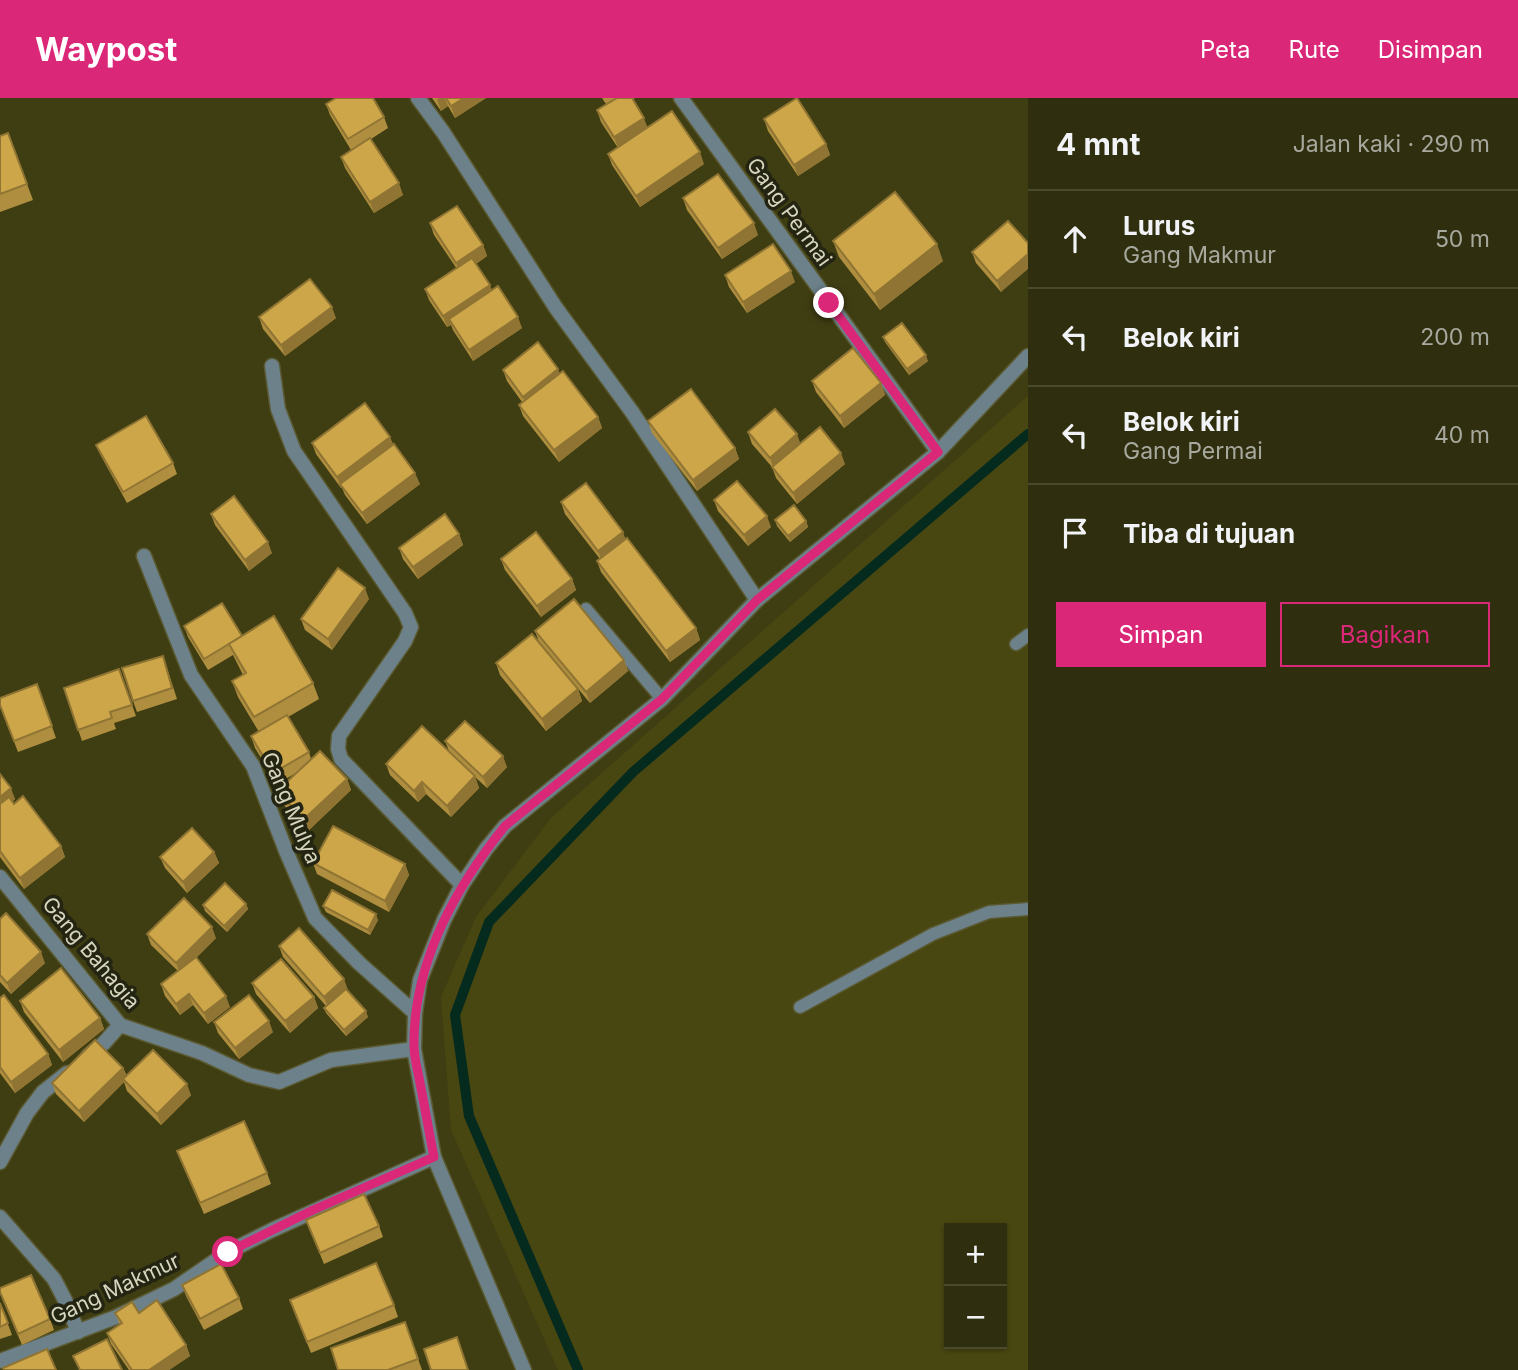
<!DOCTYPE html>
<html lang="id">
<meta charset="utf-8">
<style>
body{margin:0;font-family:Inter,sans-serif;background:#373617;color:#f1f3f6}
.controls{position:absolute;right:21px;bottom:21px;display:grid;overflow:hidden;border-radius:0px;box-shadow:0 2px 5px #0004}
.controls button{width:63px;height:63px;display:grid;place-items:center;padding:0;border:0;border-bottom:2px solid #4a4a2e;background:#2f2e0e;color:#f1f3f6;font:35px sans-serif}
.stop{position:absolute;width:21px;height:21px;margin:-16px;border:5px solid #db2777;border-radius:50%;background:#fff}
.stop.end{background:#db2777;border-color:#fff;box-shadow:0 2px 7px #0008}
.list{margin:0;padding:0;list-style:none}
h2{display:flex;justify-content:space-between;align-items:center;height:91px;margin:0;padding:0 28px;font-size:30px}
h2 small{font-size:23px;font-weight:400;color:#a7a89e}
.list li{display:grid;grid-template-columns:46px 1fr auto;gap:21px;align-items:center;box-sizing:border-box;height:98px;padding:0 28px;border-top:2px solid #4a4a2e}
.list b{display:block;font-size:26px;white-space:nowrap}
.list p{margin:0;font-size:23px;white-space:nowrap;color:#a7a89e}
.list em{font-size:23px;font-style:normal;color:#a7a89e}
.actions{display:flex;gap:14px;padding:21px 28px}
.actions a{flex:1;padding:16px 0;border:2px solid #db2777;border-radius:0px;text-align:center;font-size:24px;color:#db2777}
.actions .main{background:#db2777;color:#fff}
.icon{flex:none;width:38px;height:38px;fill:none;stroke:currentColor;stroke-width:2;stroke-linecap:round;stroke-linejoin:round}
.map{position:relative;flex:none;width:1028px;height:1272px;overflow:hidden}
header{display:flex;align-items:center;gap:42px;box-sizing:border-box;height:98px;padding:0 35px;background:#db2777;color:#fff}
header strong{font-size:33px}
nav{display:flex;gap:38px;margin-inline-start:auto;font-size:24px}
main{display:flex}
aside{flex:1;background:#2f2e0e}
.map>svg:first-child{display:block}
.built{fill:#494711;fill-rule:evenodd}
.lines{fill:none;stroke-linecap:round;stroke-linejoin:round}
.stream{stroke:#052a1e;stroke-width:10}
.lane-casing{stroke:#5a5931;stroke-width:15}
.street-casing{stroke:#5a5931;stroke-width:17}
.lane{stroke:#6c818a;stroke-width:12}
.street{stroke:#6c818a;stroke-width:14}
.wall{fill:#af8f3f}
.shaded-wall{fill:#8f7433}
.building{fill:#cca649;stroke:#8f7433;stroke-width:2}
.route{stroke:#db2777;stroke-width:9}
.labels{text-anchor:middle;stroke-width:7;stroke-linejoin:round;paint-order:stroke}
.street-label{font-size:21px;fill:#d6d6bf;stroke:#242412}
</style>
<header>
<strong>Waypost</strong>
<nav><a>Peta</a><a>Rute</a><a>Disimpan</a></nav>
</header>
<main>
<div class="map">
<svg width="1028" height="1272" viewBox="0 0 1028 1272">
<rect width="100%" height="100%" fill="#3f3e12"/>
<path class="built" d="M1028 298V1272H558L451 1032 441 899 476 819 551 720ZM949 1130H1002V1246H949Z"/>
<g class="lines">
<path class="stream" d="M578 1272 469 1018 455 917 489 824 633 674 1028 336"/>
<defs>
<g id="lane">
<path d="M586 511 662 601"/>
<path d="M1016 546 1028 537"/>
<path d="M800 909 933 836 989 814 1028 811"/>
</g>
<g id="street">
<path d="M418 0 443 34 556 210 632 314 757 502"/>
<path d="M681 0 938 354"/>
<path d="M272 268 278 311 294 353 405 515 411 529 405 543 339 638 338 651 341 661 462 787"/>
<path d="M144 458 191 577 253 668 286 753 315 820 359 865 415 915"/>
<path d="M0 779 120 927 202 955 249 977 279 984 331 962 414 951"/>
<path d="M88 958 104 945 120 927"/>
<path d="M0 1064 27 1015 43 994 67 975"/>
<path d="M0 1119 54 1181 66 1204 78 1234"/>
<path d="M0 1263 116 1219 174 1191 228 1154 272 1132 434 1059"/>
<path d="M524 1272 434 1059 414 951 415 915 420 882 444 822 462 787 486 751 505 728 662 601 757 502 938 354 1028 258"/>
</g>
</defs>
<use href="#lane" class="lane-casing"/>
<use href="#street" class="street-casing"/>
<use href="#lane" class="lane"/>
<use href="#street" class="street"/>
</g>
<g class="wall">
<path d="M432 0H486L455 20 448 8 441 13Z"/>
<path d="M602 0H635L633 1 648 30 704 66 640 109 612 67 608 56 618 50 601 24 597 12 606 6Z"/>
<path d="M326 6 384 19 388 30 371 41 403 97 374 115 345 70 341 59 351 52 330 17Z"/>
<path d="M764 21 826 46 830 57 798 78 768 33Z"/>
<path d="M8 35 33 102 0 114V38Z"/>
<path d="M683 100 758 137 722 161 687 112Z"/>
<path d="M430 125 483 147 487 158 476 166 492 192 522 230 473 263 453 232 451 227 447 229 429 202 425 191 457 171 434 137Z"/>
<path d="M833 143 943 163 880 212 839 159Z"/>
<path d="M1028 145 1001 194 976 165 972 154Z"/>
<path d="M725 177 795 184 747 215 729 189Z"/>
<path d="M259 219 336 220 285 258 263 231Z"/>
<path d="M883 239 928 263 909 277 885 244Z"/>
<path d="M503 272 560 275 598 319 602 330 559 364 523 318 519 307 522 304 507 283Z"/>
<path d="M812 283 881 285 885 297 844 330 816 294Z"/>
<path d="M648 323 735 350 739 361 697 393 652 335Z"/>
<path d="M748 334 801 345 845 366 797 406 776 380 772 369 752 346Z"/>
<path d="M312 345 393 347 420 386 367 426 345 397 342 390H341L316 356Z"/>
<path d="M96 347 173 365 177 376 127 405 101 358Z"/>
<path d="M714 402 771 429 748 448 718 413Z"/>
<path d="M561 404 626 441 696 530 700 542 670 564 601 474 597 463 600 461 565 416Z"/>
<path d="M211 416 272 455 249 473 215 427Z"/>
<path d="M775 422 806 423 808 429 790 444 777 428Z"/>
<path d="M459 436 463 447 418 481 403 461 399 450Z"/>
<path d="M501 461 572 481 576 492 541 519 505 472Z"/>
<path d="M369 501 332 552 305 532 301 521Z"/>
<path d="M184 528 242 538 313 585 319 601 288 619 309 654 311 661 347 681 351 692 308 733 281 704 277 693 296 675 277 686 255 650 251 638 259 634 238 599 232 583 243 577 233 557 208 572 188 539Z"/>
<path d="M535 533 624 562 628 573 590 605 539 544Z"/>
<path d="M163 558 177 601 137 614 133 603Z"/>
<path d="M496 565 578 591 582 603 546 633 500 577Z"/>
<path d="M119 571 136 618 114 625 116 631 82 643 64 590Z"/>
<path d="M37 586 56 640 18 654 0 607Z"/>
<path d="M445 643 507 669 487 690 475 679 479 690 451 719 426 696 418 704 390 677 386 666 449 653Z"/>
<path d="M0 676 15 701 12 704 61 748 65 759 24 791 0 759Z"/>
<path d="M214 754 219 765 187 795 165 770 160 759Z"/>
<path d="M313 765 405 766 409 777 389 814 317 776Z"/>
<path d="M246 806 248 811 227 834 205 813 203 807Z"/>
<path d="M323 808 378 822 370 837 326 814Z"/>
<path d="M0 821 45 865 11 896 0 884Z"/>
<path d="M147 836 216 840 196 860 230 909 208 926 193 907 180 917 165 898 161 886 178 873 151 847Z"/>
<path d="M279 848 348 892 368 919 346 938 326 915 324 910 326 908 283 859Z"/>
<path d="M252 885 314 899 318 910 290 935 256 896Z"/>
<path d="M0 900 48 956 52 967 15 995 0 975Z"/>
<path d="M20 903 100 920 104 931 63 964 24 914Z"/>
<path d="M214 924 273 934 239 961 218 935Z"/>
<path d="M123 970 127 978 191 997 161 1027 127 993 124 984 84 1024 56 996 52 985Z"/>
<path d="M177 1053 267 1075 271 1086 204 1116Z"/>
<path d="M306 1122 379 1128 383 1139 324 1166Z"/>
<path d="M182 1187 239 1200 243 1211 204 1232 186 1198Z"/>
<path d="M0 1195 50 1221 54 1232 22 1247Z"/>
<path d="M290 1202 394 1207 398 1219 311 1255Z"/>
<path d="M0 1205 12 1237 0 1241Z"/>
<path d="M115 1215H139L186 1247 190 1258 169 1272H129L111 1246 107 1235 120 1227Z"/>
<path d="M405 1224 422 1272H338Z"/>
</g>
<g class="shaded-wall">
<path d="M439 0H445L448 8 441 13 437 1Z"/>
<path d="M464 0H486L455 20 451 8Z"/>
<path d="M644 20 648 32 618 50 614 39Z"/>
<path d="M826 46 830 57 798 78 794 67Z"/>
<path d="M700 54 704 66 640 109 636 98Z"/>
<path d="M399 85 403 97 374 115 370 104Z"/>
<path d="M754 125 758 137 722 161 718 150Z"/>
<path d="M937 146 943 163 880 212 874 196Z"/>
<path d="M483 147 487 158 460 176 456 165Z"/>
<path d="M1028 156V171L1001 194 997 183Z"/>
<path d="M791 173 795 184 747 215 743 204Z"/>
<path d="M490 187 494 199 449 221 451 227 447 229 443 218Z"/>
<path d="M332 209 336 220 285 258 281 247Z"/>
<path d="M518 219 522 230 473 263 469 252Z"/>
<path d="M926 257 928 263 909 277 907 271Z"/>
<path d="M558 271 563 283 527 310 523 299Z"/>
<path d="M881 285 885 297 844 330 840 318Z"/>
<path d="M598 319 602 330 559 364 554 352Z"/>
<path d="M797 336 801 347 774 371 770 360Z"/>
<path d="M390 339 395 350 340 386 342 390H341L337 379Z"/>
<path d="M735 350 739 361 697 393 693 382Z"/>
<path d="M841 355 845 366 797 406 793 395Z"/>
<path d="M415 375 420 386 367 426 362 415Z"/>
<path d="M767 418 771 429 748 448 744 437Z"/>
<path d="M806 423 808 429 790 444 788 438Z"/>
<path d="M623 434 627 445 602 464 598 453Z"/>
<path d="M459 436 463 447 418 481 413 469Z"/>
<path d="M268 444 272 455 249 473 245 462Z"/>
<path d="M572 481 576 492 541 519 537 508Z"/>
<path d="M365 490 369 501 332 552 328 541Z"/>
<path d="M696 530 700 542 670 564 666 553Z"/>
<path d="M624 562 628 573 590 605 586 594Z"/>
<path d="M578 591 582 603 546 633 542 621Z"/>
<path d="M503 658 507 669 487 690 483 679Z"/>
<path d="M475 678 479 690 451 719 447 708Z"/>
<path d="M347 681 351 692 308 733 304 721Z"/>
<path d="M422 684 426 696 418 704 414 693Z"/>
<path d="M11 690 15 701 0 713V699Z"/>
<path d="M61 748 65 759 24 791 20 780Z"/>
<path d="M214 754 219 765 187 795 183 784Z"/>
<path d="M405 766 409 777 389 814 385 803Z"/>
<path d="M246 806 248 811 227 834 224 828Z"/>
<path d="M376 816 378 822 370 837 368 832Z"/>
<path d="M212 829 216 840 180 876 176 865Z"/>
<path d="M41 854 45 865 11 896 7 885Z"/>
<path d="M344 881 348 892 328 910 324 899Z"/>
<path d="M189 896 193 907 180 917 176 906Z"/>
<path d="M226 898 230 909 208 926 204 915Z"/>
<path d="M314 899 318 910 290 935 285 923Z"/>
<path d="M366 913 368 919 346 938 344 932Z"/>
<path d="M100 920 104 931 63 964 59 952Z"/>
<path d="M269 923 273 934 239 961 235 950Z"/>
<path d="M48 956 52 967 15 995 11 984Z"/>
<path d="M123 970 128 981H123L124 984 84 1024 79 1013Z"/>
<path d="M187 986 191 997 161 1027 157 1016Z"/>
<path d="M186 1247 190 1258 169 1272H149Z"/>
</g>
<g class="building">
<path d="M336 0H373L384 19 348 41 326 6Z"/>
<path d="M446 0H464L451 8Z"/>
<path d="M617 0H632L644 20 614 39 597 12Z"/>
<path d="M797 0 826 46 794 67 764 21Z"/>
<path d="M672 13 700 54 636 98 608 56Z"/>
<path d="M8 35 27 86 0 96V38Z"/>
<path d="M370 40 399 85 370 104 341 59Z"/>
<path d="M718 76 754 125 718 150 683 100Z"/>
<path d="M895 94 937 146 874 196 833 143Z"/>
<path d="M457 108 483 147 456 165 430 125Z"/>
<path d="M1008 123 1028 145V156L997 183 972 154Z"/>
<path d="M773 146 791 173 743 204 725 177Z"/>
<path d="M472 160 490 187 443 218 425 191Z"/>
<path d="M310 181 332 209 281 247 259 219Z"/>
<path d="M498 188 518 219 469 252 449 221Z"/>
<path d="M902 225 926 257 907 271 883 239Z"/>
<path d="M538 244 558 271 523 299 503 272Z"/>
<path d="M853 250 881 285 840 318 812 283Z"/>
<path d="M563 273 598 319 554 352 519 307Z"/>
<path d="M691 291 735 350 693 382 648 323Z"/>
<path d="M365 305 390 339 337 379 312 345Z"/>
<path d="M775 311 797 336 770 360 748 334Z"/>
<path d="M146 318 173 365 123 394 96 347Z"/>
<path d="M820 329 841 355 793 395 772 369Z"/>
<path d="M394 346 415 375 362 415 340 386Z"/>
<path d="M737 383 767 418 744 437 714 402Z"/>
<path d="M586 385 623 434 598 453 561 404Z"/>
<path d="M234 398 268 444 245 462 211 416Z"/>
<path d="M794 407 806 423 788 438 775 422Z"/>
<path d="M445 416 459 436 413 469 399 450Z"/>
<path d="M536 434 572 481 537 508 501 461Z"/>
<path d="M627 440 696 530 666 553 597 463Z"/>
<path d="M338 470 365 490 328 541 301 521Z"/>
<path d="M574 501 624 562 586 594 535 533Z"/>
<path d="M222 505 242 538 204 561 184 528Z"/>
<path d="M274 518 313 585 254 619 232 583 246 575 229 546Z"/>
<path d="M532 536 578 591 542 621 496 565Z"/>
<path d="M163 558 172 590 133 603 122 570Z"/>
<path d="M119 571 132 607 110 614 112 620 78 632 64 590Z"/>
<path d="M37 586 52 628 14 643 0 607V600Z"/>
<path d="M287 617 309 654 273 675 251 638Z"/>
<path d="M465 623 503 658 483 679 445 643Z"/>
<path d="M422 628 475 678 447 708 422 684 414 693 386 666Z"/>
<path d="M320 653 347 681 304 721 277 693Z"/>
<path d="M0 676 11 690 0 699Z"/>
<path d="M23 698 61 748 20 780 0 753V706L9 699 14 706Z"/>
<path d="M333 728 405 766 385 803 313 765Z"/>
<path d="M192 730 214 754 183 784 160 759Z"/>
<path d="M225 785 246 806 224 828 203 807Z"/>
<path d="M332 792 376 816 368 832 323 808Z"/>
<path d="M184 800 212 829 176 865 147 836Z"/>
<path d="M6 815 41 854 7 885 0 877V821Z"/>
<path d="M299 830 344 881 324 899 279 848Z"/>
<path d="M196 859 226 898 204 915 189 896 176 906 161 886Z"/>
<path d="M281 861 314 899 285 923 252 885Z"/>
<path d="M61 870 100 920 59 952 20 903Z"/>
<path d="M346 891 366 913 344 932 324 910Z"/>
<path d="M4 897 48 956 11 984 0 969V900Z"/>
<path d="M249 897 269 923 235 950 214 924Z"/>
<path d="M95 942 123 970 79 1013 52 985Z"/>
<path d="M153 952 187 986 157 1016 123 981Z"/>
<path d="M244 1023 267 1075 200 1105 177 1053Z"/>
<path d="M364 1096 379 1128 320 1155 306 1122Z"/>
<path d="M376 1165 394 1207 307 1244 290 1202Z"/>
<path d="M221 1166 239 1200 200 1221 182 1187Z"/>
<path d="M31 1177 50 1221 18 1236 0 1194V1190Z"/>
<path d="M157 1202 186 1247 149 1272H132L107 1235 122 1225 115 1215 132 1204 139 1215Z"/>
<path d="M0 1205 8 1225 0 1229Z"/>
<path d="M405 1224 418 1261 388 1272H338L331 1250Z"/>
<path d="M457 1239 468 1272H431L424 1251Z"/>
<path d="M107 1241 122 1272H80L73 1258Z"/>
<path d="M47 1251 56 1272H4L3 1270Z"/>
</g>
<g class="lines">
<path class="route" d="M228 1154 313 1112 434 1059C429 1034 425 1010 420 985 418 973 414 960 414 948 413 866 455 790 505 728L662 601 757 502 938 354 829 205"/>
</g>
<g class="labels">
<g class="street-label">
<text transform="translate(789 114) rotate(54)" y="7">Gang Permai</text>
<text transform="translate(291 710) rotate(67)" y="7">Gang Mulya</text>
<text transform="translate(91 855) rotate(50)" y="7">Gang Bahagia</text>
<text transform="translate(115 1191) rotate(-25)" y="7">Gang Makmur</text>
</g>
</g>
</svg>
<div class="controls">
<button>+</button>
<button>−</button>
</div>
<div class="stop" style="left:228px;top:1154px"></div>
<div class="stop end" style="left:829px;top:205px"></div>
</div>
<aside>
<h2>4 mnt<small>Jalan kaki · 290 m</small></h2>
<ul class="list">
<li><svg class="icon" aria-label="ahead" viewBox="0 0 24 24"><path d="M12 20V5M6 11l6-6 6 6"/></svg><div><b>Lurus</b><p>Gang Makmur</p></div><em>50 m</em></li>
<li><svg class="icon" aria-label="left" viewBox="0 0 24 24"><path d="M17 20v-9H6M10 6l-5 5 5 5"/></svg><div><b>Belok kiri</b></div><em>200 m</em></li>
<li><svg class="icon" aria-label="left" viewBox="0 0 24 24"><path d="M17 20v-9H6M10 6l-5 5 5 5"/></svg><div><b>Belok kiri</b><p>Gang Permai</p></div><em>40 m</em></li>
<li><svg class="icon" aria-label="arrive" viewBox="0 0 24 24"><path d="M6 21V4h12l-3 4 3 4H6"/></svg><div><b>Tiba di tujuan</b></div></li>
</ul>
<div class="actions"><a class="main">Simpan</a><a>Bagikan</a></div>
</aside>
</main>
